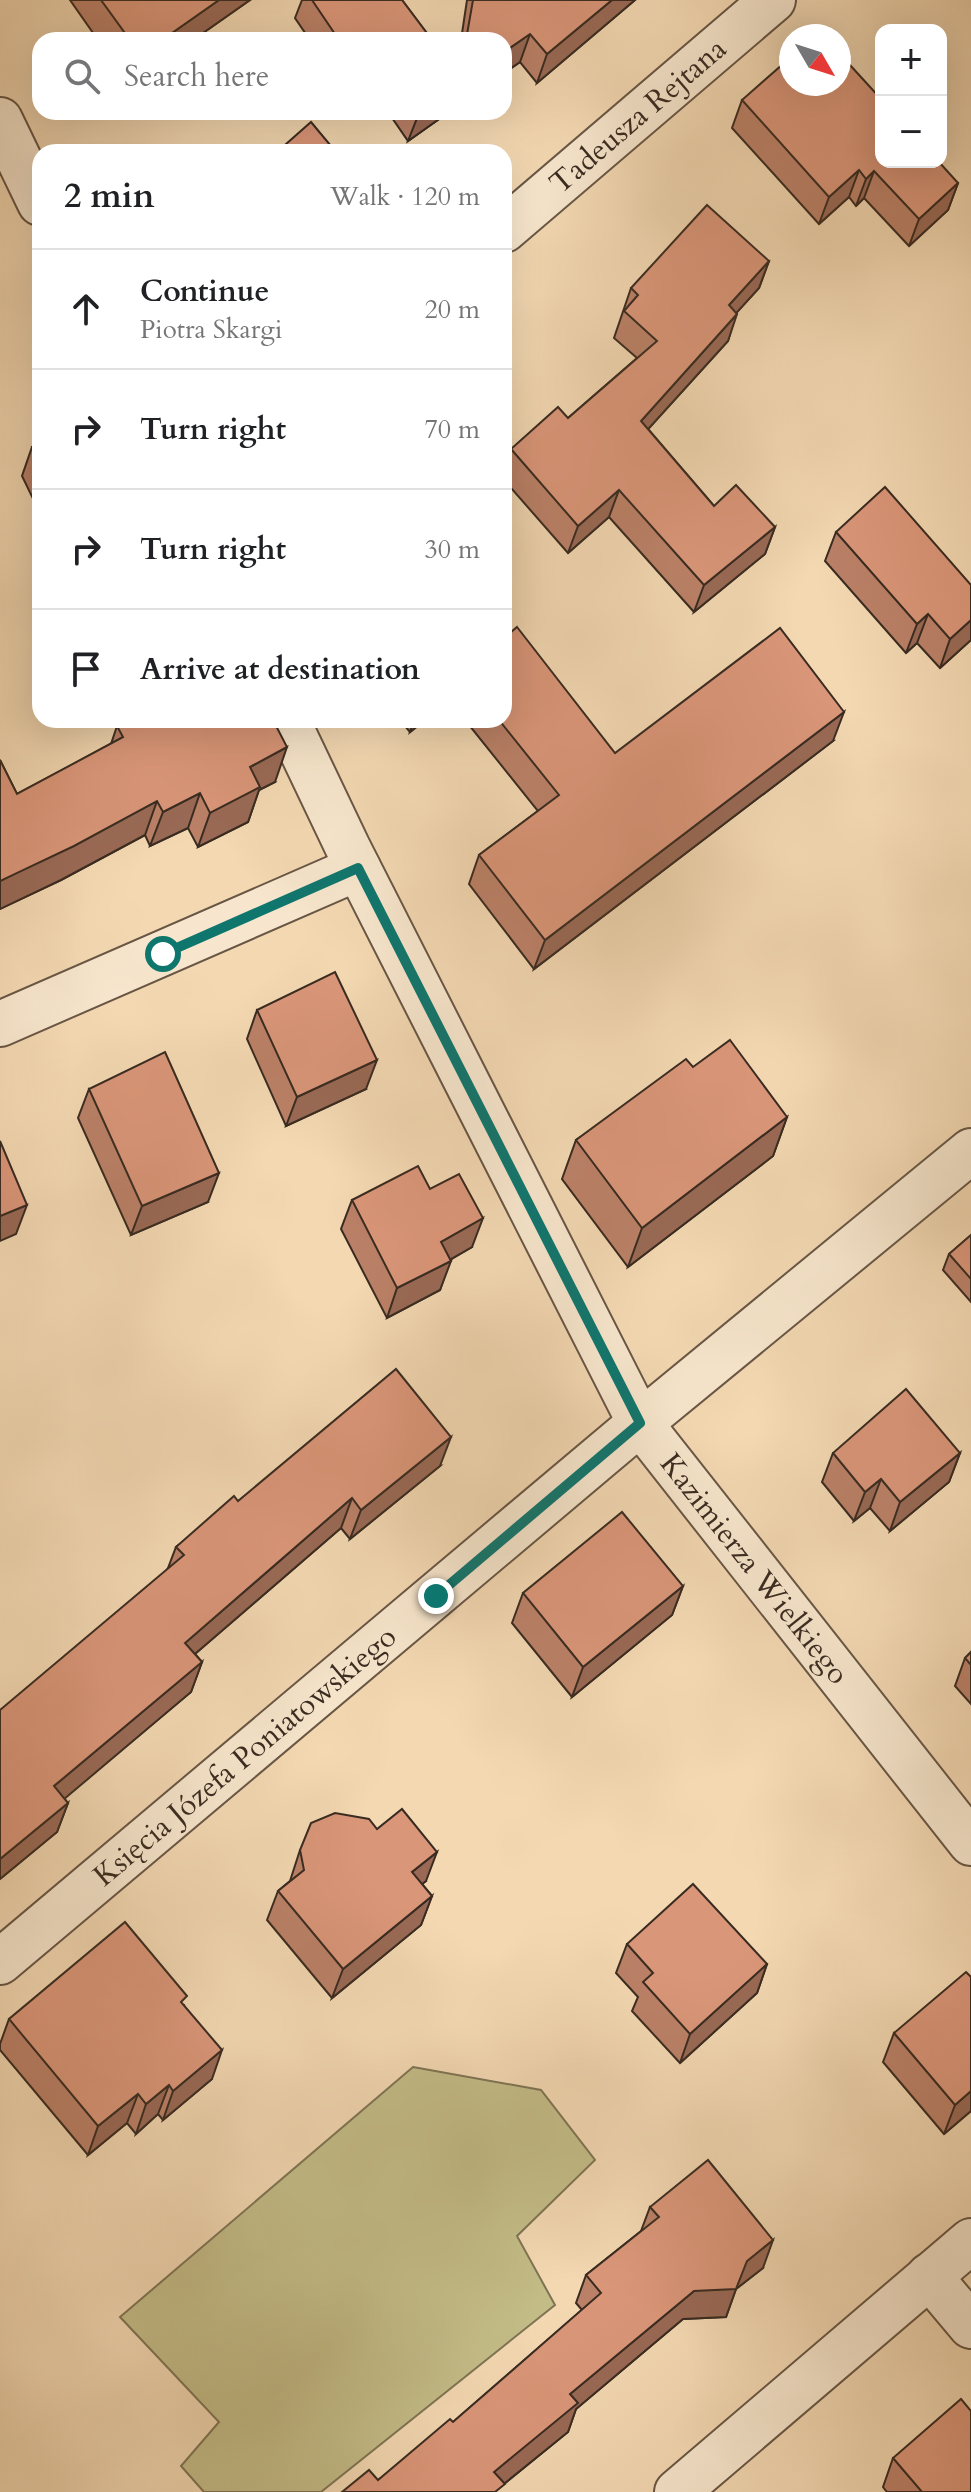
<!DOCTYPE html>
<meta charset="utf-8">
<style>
body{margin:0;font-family:Cardo,serif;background:#f6f6f6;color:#202124}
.controls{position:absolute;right:24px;top:24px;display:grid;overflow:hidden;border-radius:16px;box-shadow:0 8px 32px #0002}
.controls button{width:72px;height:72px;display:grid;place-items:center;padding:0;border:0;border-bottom:2px solid #e0e0e0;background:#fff;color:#202124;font:40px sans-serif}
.compass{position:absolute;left:779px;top:24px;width:72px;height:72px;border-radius:50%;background:#fff;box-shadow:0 8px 32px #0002;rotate:129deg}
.stop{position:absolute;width:24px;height:24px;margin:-18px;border:6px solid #0f766e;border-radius:50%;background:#fff}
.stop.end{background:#0f766e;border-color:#fff;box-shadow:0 2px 8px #0008}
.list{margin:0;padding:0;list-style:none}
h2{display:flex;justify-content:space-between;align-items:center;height:104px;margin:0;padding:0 32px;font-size:34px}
h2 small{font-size:26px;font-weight:400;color:#757577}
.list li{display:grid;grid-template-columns:52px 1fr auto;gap:24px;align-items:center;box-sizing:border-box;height:120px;padding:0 32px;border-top:2px solid #e0e0e0}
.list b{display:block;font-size:30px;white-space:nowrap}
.list p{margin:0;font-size:26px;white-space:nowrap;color:#757577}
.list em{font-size:26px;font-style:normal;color:#757577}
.icon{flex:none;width:44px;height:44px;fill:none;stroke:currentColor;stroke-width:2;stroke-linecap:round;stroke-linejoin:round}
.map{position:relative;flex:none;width:971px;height:2492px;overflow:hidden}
.search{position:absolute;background:#fff;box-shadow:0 8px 32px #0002;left:32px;top:32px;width:480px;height:88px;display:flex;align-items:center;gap:20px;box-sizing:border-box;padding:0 28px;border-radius:24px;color:#757577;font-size:30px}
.panel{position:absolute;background:#fff;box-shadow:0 8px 32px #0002;left:32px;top:144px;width:480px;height:584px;border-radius:24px}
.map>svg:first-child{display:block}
.green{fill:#c3bc87;stroke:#7e7454;stroke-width:2}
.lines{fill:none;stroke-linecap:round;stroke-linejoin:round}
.minor-casing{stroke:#685645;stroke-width:48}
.minor{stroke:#f7e6cd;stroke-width:44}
.wall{fill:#bb8168;stroke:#392b21;stroke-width:2}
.shaded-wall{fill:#996955;stroke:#392b21;stroke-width:2}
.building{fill:#da9679;stroke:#392b21;stroke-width:2}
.route{stroke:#0f766e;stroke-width:10}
.labels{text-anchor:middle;stroke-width:6;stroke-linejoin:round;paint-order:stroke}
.street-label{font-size:30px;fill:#392b21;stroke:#f7e6cd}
</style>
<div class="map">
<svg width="971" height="2492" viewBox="0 0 971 2492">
<rect width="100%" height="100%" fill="#f3d8b2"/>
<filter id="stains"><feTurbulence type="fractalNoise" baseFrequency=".0025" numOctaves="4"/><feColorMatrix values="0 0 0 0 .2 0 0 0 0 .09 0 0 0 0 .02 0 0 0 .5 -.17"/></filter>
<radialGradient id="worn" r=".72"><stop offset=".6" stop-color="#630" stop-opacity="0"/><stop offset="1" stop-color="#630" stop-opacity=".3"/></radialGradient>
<path class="green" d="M413 2067 541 2090 595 2160 517 2236 555 2305 321 2492H204L181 2466 219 2422 120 2317Z"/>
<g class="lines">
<defs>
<g id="minor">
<path d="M0 120 40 203"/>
<path id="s1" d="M504 230 773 0"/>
<path id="s2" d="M287 720 348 848 640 1423 971 1843"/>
<path d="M0 1024 358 868"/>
<path id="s3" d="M0 1962 640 1423 971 1151"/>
<path d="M929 2276 971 2326"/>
<path d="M677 2492 971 2241"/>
</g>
</defs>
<use href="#minor" class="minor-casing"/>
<use href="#minor" class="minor"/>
</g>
<g class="wall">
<path d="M70 0H250L193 40H98Z"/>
<path d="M302 0H402L432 40H310L295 18Z"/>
<path d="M467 0H635L537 83 520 62 504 73V40H461Z"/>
<path d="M742 100 958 183 948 210 909 246 864 198 856 206 849 197 819 224 732 128Z"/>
<path d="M388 112H449L408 141Z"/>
<path d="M769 261 759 288 736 313 728 341 648 429 714 506 775 527 765 554 694 612 609 517 568 553 504 480V467L511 449 568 418 637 358 614 338 631 288Z"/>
<path d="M40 443V513L22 476 32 447Z"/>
<path d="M836 532 971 585V640L940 668 917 643 906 653 825 561Z"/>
<path d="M400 720H425L410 732Z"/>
<path d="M465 720H504L615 753 833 741 534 969 469 884 479 855 538 811Z"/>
<path d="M117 726 275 782 259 790 248 822 198 847 188 828 150 846 145 835 61 880 0 909V760L17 794 111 744Z"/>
<path d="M257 1010 366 1089 286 1126 247 1039Z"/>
<path d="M693 1067 787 1117 773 1156 628 1267 562 1179 576 1140Z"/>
<path d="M89 1089 208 1202 131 1235 78 1118Z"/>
<path d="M430 1189 472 1247 450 1260 440 1290 387 1318 341 1229 352 1200Z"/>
<path d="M971 1235V1302L943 1270 949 1254Z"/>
<path d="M833 1453H960L949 1482 890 1531 870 1508 854 1521 822 1482Z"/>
<path d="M440 1466 350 1539 341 1528 195 1654 202 1662 191 1692 64 1798 68 1803 57 1832 0 1879 168 1568 176 1547 238 1501Z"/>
<path d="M683 1586 672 1615 572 1697 512 1623 523 1593Z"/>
<path d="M971 1652V1704L955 1686 965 1658Z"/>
<path d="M377 1829 426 1881 422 1884 432 1896 421 1925 332 1998 267 1920 278 1891 290 1881 300 1850Z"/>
<path d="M627 1944 767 1964 757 1993 680 2063 632 2011 638 1997 616 1973Z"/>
<path d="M184 2005 212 2079 163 2120 158 2114 136 2134 127 2123 88 2155 0 2050V2044L9 2019Z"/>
<path d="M894 2033 971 2111 944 2134 883 2062Z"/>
<path d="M650 2207 763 2268 736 2289 726 2317 683 2319 576 2409 568 2432 504 2484 378 2480 453 2422 582 2310 576 2303 586 2275 641 2231Z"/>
<path d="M893 2458 971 2492H887L883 2487Z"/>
</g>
<g class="shaded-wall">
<path d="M219 0H250L193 40H162Z"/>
<path d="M612 0H635L537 83 547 54Z"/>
<path d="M530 34 520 62 504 73V52Z"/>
<path d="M419 112H449L408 141 419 113Z"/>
<path d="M859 170 849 197 819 224 829 197Z"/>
<path d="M874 171 864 198 856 206 866 179Z"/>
<path d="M958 183 948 210 909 246 919 219Z"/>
<path d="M769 261 759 288 719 332 729 305Z"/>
<path d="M737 314 728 341 631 448 641 421Z"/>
<path d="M619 490 609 517 568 553 578 526Z"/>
<path d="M775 527 765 554 694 612 704 585Z"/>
<path d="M928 614 917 643 906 653 917 624Z"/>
<path d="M971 620V640L940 668 950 639Z"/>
<path d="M844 712 833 741 534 969 545 940Z"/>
<path d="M414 720H425L410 732Z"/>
<path d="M287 747 275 782 259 790 248 822 198 847 210 813 250 767Z"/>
<path d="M200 793 188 828 150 846 163 812Z"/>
<path d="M157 801 145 835 61 880 0 909V881Z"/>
<path d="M377 1060 366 1089 286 1126 297 1097Z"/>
<path d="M787 1117 773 1156 628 1267 642 1228Z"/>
<path d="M219 1173 208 1202 131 1235 142 1206Z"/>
<path d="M27 1205 16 1234 0 1241V1216Z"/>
<path d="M483 1218 472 1247 430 1271 441 1242Z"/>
<path d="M451 1261 440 1290 387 1318 397 1288Z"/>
<path d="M451 1437 440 1466 350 1539 361 1510Z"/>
<path d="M960 1453 949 1482 890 1531 900 1502Z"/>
<path d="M881 1479 870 1508 854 1521 865 1492Z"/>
<path d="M352 1498 341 1528 174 1672 185 1643Z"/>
<path d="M683 1586 672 1615 572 1697 583 1667Z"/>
<path d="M202 1662 191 1692 44 1816 54 1786Z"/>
<path d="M68 1803 57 1832 0 1879V1859Z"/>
<path d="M437 1852 426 1881 402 1901 412 1872Z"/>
<path d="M432 1896 421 1925 332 1998 343 1969Z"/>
<path d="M767 1964 757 1993 680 2063 690 2034Z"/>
<path d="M222 2050 212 2079 163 2120 173 2091Z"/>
<path d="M169 2085 158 2114 136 2134 146 2104Z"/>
<path d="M971 2091V2111L944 2134 955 2105Z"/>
<path d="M138 2094 127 2123 88 2155 98 2126Z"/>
<path d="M773 2240 763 2268 736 2289 726 2317 683 2319 576 2409 568 2432 494 2492V2472L570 2394 694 2291 747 2261Z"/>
</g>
<g class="building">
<path d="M101 0H219L162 40H130Z"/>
<path d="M312 0H402L432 40H368L367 38 363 40H339Z"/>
<path d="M473 0H612L547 54 530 34 504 52V40H466Z"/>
<path d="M839 53 881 99V162H939L958 183 919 219 874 171 866 179 859 170 829 197 742 100 791 57V84H839Z"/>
<path d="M311 122 336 152H277Z"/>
<path d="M707 205 769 261 729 305 737 314 641 421 714 506 736 485 775 527 704 585 619 490 578 526 511 449 558 407 568 418 657 341 624 311 638 295 631 288Z"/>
<path d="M40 443V462L32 447Z"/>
<path d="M885 487 971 585V620L950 639 928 614 917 624 836 532Z"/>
<path d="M517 627 615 753 780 628 844 712 545 940 479 855 559 795 499 720H504V638Z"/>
<path d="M129 720H273L287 747 250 767 260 787 210 813 200 793 163 812 157 801 74 846 0 881V760L17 794 123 737 117 726Z"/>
<path d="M335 972 377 1060 297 1097 257 1010Z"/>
<path d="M730 1040 787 1117 642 1228 576 1140 686 1059 693 1067Z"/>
<path d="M165 1052 219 1173 142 1206 89 1089Z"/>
<path d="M0 1141 27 1205 0 1216Z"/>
<path d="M418 1166 430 1189 459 1174 483 1218 441 1242 451 1261 397 1288 352 1200Z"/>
<path d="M971 1235V1279L949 1254Z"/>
<path d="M396 1369 451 1437 361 1510 352 1498 185 1643 202 1662 54 1786 68 1803 0 1859V1710L184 1555 176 1547 234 1496 238 1501Z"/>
<path d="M906 1389 960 1453 900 1502 881 1479 865 1492 833 1453Z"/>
<path d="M622 1512 683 1586 583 1667 523 1593Z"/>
<path d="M971 1652V1665L965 1658Z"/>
<path d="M402 1809 437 1852 412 1872 432 1896 343 1969 278 1891 304 1870 300 1850 311 1823 335 1813 369 1819 377 1829Z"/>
<path d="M693 1884 767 1964 690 2034 643 1982 653 1973 627 1944Z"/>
<path d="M125 1922 187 1996 181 2002 222 2050 173 2091 169 2085 146 2104 138 2094 98 2126 9 2019Z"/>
<path d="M966 1972 971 1977V2091L955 2105 894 2033Z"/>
<path d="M708 2160 773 2240 747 2261 736 2289 694 2291 570 2394 578 2403 494 2472 505 2484 495 2492H342L369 2470 378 2480 450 2419 453 2422 601 2293 586 2275 659 2217 650 2207Z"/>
<path d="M961 2399 971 2411V2492H922L893 2458Z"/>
</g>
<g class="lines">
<path class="route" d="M163 954 358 868 640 1423 436 1596"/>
</g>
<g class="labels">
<g class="street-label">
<text dy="10" stroke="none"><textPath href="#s1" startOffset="176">Tadeusza Rejtana</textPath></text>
<text dy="10" stroke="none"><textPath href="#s2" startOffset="972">Kazimierza Wielkiego</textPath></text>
<text dy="10" stroke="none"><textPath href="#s3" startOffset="320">Księcia Józefa Poniatowskiego</textPath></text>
</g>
</g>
<rect width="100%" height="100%" filter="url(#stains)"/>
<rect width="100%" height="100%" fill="url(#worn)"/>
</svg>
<div class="controls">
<button>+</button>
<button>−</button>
</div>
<svg class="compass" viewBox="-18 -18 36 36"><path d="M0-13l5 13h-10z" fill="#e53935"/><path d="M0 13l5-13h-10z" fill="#757577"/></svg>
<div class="stop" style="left:163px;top:954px"></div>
<div class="stop end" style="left:436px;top:1596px"></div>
<div class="search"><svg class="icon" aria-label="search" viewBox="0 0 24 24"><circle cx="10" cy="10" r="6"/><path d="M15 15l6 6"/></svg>Search here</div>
<section class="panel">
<h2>2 min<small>Walk · 120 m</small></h2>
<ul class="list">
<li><svg class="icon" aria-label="ahead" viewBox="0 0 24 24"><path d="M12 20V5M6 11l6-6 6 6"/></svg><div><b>Continue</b><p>Piotra Skargi</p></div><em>20 m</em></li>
<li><svg class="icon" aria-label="right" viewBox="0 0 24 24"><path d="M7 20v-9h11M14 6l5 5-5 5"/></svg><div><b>Turn right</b></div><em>70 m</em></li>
<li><svg class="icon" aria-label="right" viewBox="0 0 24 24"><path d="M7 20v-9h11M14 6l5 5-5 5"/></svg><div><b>Turn right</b></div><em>30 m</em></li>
<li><svg class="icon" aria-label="arrive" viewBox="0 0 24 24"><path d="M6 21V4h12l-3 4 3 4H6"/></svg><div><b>Arrive at destination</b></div></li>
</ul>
</section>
</div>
